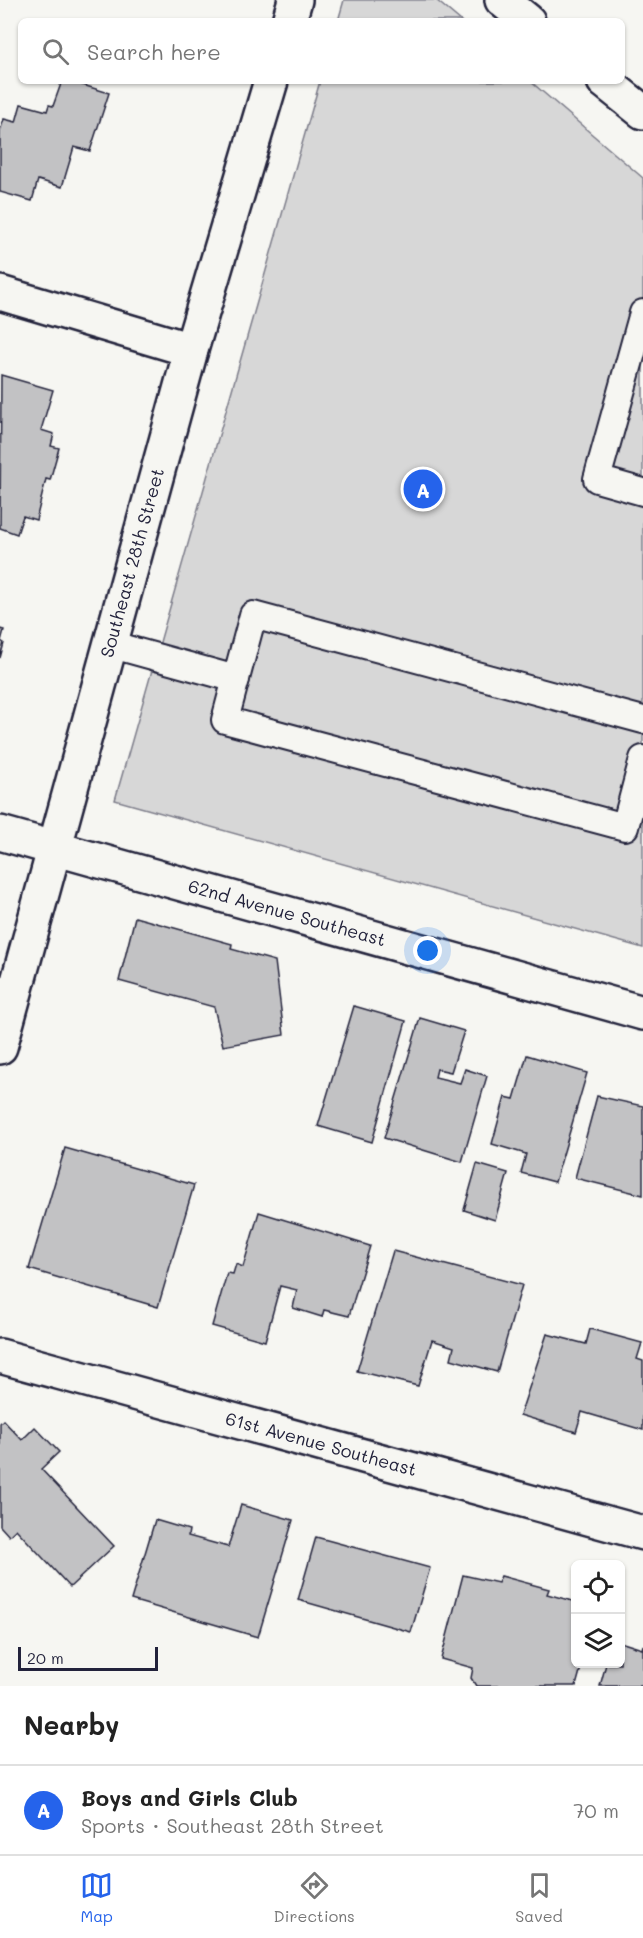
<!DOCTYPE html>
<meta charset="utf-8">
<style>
body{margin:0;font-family:Mali,sans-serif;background:#f2f2f2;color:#222}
.controls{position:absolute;right:18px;bottom:18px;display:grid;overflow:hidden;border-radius:9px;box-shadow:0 2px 4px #0004}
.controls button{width:54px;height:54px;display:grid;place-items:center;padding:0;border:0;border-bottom:2px solid #e0e0e0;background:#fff;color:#222;font:30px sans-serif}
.scale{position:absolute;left:18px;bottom:15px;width:140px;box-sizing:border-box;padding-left:6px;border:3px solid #22223b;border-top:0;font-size:16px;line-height:21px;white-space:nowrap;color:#22223b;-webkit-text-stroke:4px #f6f6f2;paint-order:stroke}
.you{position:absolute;left:428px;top:951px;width:21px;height:21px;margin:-15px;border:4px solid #fff;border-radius:50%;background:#1a73e8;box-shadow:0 0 0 9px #1a73e833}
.badge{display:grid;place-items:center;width:39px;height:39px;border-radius:50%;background:#2563eb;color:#fff;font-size:20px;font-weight:700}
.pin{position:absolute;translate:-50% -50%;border:3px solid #fff;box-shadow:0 2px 6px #0006}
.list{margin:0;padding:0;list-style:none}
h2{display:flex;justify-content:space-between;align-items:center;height:78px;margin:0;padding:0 24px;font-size:26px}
h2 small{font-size:20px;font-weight:400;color:#767676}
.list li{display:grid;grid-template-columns:39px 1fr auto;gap:18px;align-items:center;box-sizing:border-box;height:90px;padding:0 24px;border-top:2px solid #e0e0e0}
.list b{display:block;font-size:22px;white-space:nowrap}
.list p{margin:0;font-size:20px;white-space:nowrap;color:#767676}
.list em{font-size:20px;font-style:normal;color:#767676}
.icon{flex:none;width:33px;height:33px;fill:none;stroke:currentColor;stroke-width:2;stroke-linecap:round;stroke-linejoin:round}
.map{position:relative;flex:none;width:643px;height:1686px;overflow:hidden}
.search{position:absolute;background:#fff;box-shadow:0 2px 4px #0004;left:18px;right:18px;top:18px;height:66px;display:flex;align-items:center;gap:15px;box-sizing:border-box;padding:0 21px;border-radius:9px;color:#767676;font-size:22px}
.sheet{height:168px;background:#fff}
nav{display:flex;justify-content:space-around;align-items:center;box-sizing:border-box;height:84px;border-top:2px solid #e0e0e0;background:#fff;font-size:16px;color:#767676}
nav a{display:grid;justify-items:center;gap:3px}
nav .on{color:#2563eb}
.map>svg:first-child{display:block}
.green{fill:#d7d7d7;stroke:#7c7c89;stroke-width:1.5}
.building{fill:#c2c2c4;stroke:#22223b;stroke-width:1.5}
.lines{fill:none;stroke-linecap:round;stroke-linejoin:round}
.lane-casing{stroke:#22223b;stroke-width:30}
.street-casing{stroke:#22223b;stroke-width:38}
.secondary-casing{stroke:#22223b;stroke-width:38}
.lane{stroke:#f6f6f2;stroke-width:26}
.street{stroke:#f6f6f2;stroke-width:33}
.secondary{stroke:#f6f6f2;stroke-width:33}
.labels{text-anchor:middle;stroke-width:6;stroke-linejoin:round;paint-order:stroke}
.street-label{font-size:18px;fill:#22223b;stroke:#f6f6f2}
</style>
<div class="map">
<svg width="643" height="1686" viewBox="0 0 643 1686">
<rect width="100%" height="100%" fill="#f6f6f2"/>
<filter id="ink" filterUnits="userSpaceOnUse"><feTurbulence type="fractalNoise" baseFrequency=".0167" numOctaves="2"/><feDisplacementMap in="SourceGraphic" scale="12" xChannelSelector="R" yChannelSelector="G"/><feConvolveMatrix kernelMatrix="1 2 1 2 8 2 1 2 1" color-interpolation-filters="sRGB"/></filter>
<g filter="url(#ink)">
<g class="green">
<path d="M344 0H436L461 21H338Z"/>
<path d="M320 81H530L643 178V948L115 800Z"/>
</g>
<g class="building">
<path d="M62 81H70L109 93 90 151 74 147 62 187 38 180 32 201 0 192V131L4 119 16 122 21 104 47 111 49 105 53 106Z"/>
<path d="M1 375 53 390 41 430 54 434 51 446 59 448 50 480 46 479 36 520 23 516 17 534 0 528Z"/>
<path d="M0 629 4 630 1 641 4 643 0 658Z"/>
<path d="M135 917 232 944 231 949 275 961 284 1035 223 1046 214 1007 119 981Z"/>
<path d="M354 1006 406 1021 372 1142 318 1126Z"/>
<path d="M420 1018 464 1031 451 1072 437 1069 435 1077 460 1083 465 1069 487 1076 462 1162 384 1138Z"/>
<path d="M527 1055 587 1073 555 1182 521 1173 526 1154 492 1144 505 1097 514 1099Z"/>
<path d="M597 1096 643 1106V1195L575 1178Z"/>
<path d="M65 1148 194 1185 158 1307 29 1269Z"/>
<path d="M477 1164 508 1173 495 1220 464 1210Z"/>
<path d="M259 1212 370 1246 349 1316 324 1310 322 1317 293 1308 297 1290 280 1286 265 1341 212 1326 227 1273 233 1274 236 1264 243 1267Z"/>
<path d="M393 1251 522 1285 497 1372 451 1359 454 1347 432 1340 418 1386 357 1371Z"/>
<path d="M590 1329 642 1343 637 1359 643 1361V1430L582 1412 576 1432 520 1415 547 1334 586 1344Z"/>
<path d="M3 1420 22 1440 35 1427 59 1452 41 1469 114 1546 70 1587 16 1529 9 1536 0 1526V1423Z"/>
<path d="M241 1505 293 1520 258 1637 131 1600 155 1520 189 1530 188 1536 228 1547Z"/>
<path d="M316 1537 430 1568 411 1632 298 1600Z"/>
<path d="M463 1575 498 1583 501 1576 549 1589 547 1594 576 1602V1664H582L576 1686H476L471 1678 473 1668 441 1659Z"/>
<path d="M620 1642 642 1649 643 1645V1686H600L606 1664H620Z"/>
</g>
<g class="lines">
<defs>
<g id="lane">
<path d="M643 313 597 479 643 492"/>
<path d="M109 644 236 679"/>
<path d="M643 720 253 615 225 720 625 827 643 759"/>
</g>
<g id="street">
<path d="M289 21 295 0"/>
<path d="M0 293 191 350"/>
<path id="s1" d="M0 833 643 1013"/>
<path id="s2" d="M0 1047 191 350 271 81"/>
<path id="s3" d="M0 1356 643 1533"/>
</g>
<g id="secondary">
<path d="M502 0 528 21"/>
<path d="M604 81 643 112"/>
</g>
</defs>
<use href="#lane" class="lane-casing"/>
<use href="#street" class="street-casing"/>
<use href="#secondary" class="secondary-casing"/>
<use href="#lane" class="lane"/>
<use href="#street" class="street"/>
<use href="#secondary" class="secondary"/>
</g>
</g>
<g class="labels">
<g class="street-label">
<text dy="6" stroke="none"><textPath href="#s2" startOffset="502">Southeast 28th Street</textPath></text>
<text dy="6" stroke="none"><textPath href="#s1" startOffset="298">62nd Avenue Southeast</textPath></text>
<text dy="6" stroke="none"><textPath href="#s3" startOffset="333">61st Avenue Southeast</textPath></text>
</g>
</g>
</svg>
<div class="controls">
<button><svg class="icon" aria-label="locate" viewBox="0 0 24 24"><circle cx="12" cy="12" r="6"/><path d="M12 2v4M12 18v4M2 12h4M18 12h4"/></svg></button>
<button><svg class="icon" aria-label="layers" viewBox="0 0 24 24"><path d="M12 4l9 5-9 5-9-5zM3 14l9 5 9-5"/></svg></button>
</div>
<div class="scale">20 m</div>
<div class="you"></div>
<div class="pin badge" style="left:423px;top:489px">A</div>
<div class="search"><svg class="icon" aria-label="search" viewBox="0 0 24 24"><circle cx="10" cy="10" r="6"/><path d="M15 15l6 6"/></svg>Search here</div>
</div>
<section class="sheet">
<h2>Nearby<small></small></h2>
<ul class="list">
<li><span class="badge">A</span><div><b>Boys and Girls Club</b><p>Sports · Southeast 28th Street</p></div><em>70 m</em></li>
</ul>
</section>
<nav>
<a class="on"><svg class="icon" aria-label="map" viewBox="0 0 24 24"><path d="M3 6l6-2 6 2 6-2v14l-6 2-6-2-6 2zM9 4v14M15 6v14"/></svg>Map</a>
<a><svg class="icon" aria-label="directions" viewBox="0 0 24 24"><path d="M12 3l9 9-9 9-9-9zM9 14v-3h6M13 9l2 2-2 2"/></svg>Directions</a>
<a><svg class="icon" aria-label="saved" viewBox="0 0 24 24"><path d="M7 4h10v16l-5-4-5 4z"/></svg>Saved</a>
</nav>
